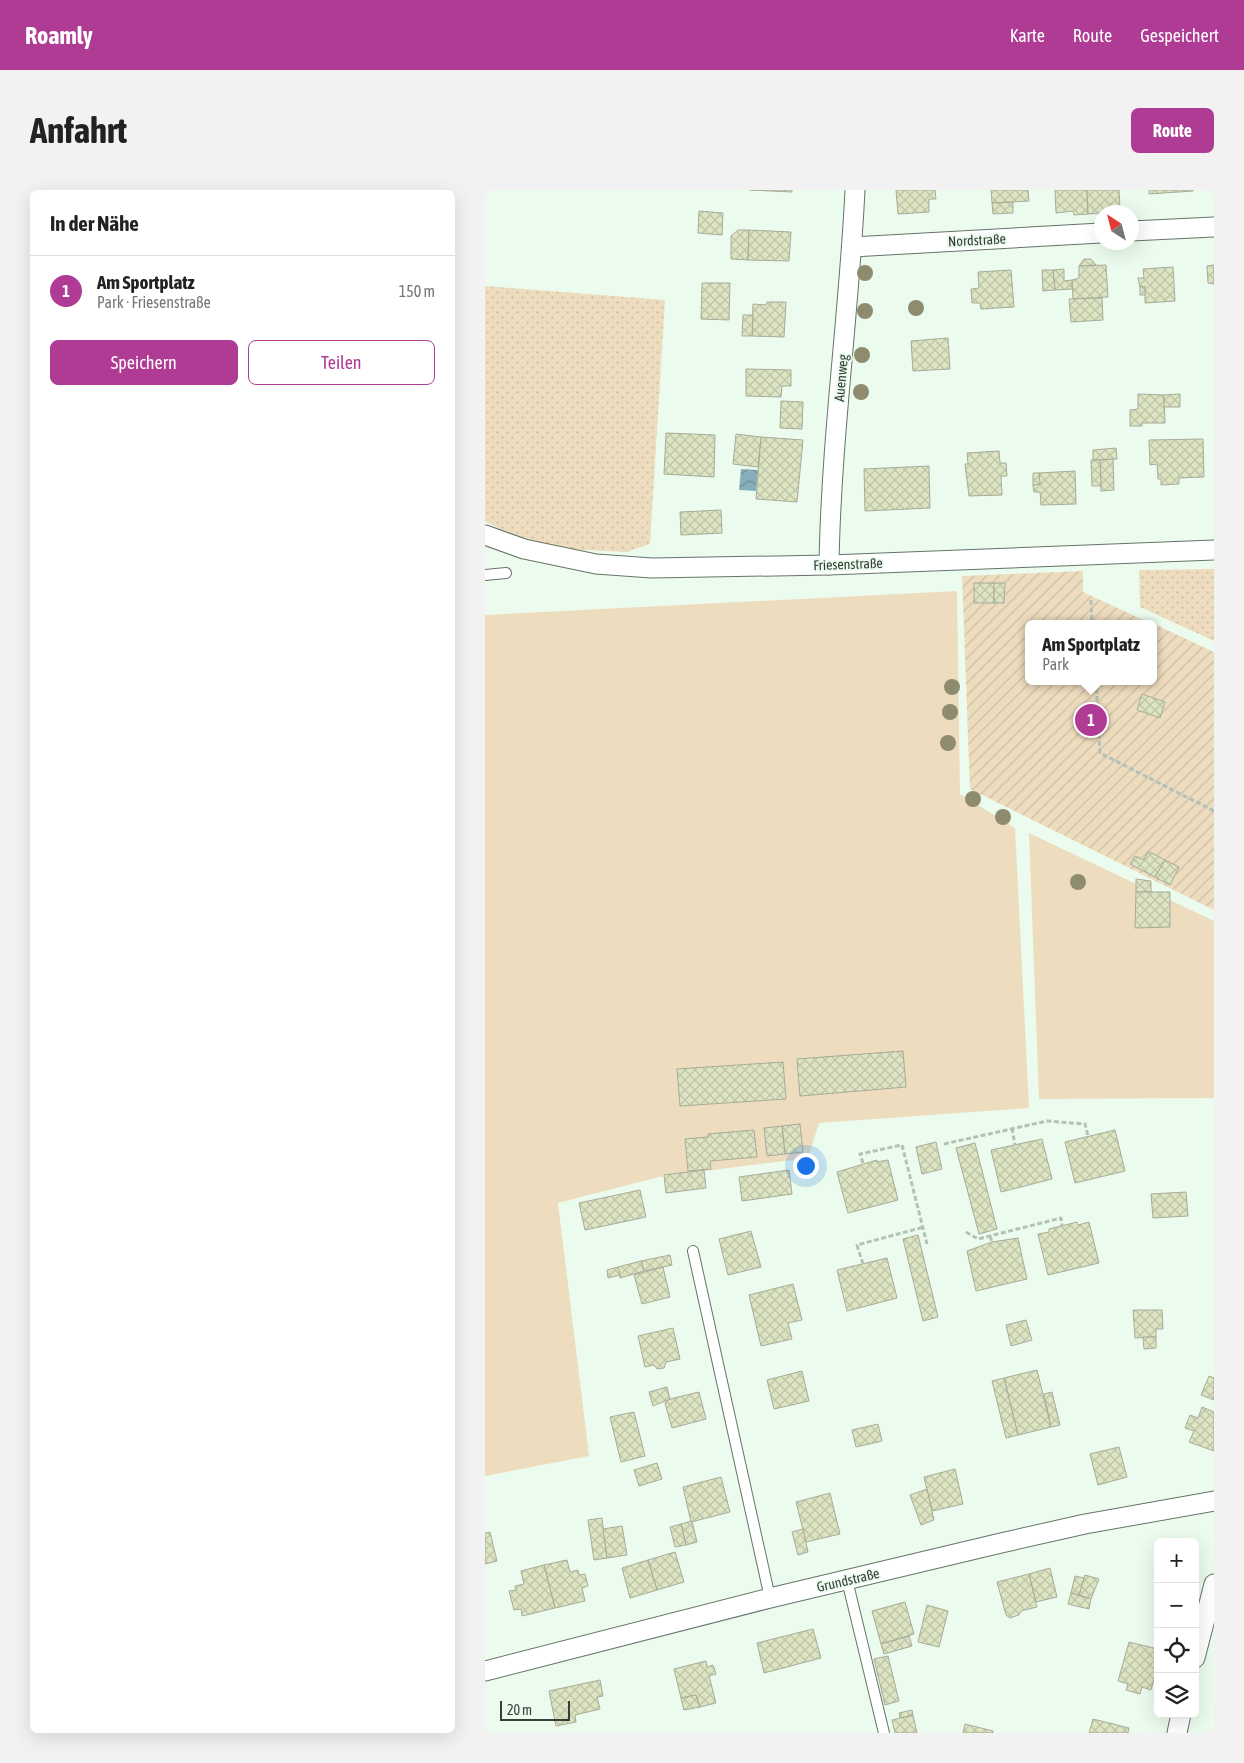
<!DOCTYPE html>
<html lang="de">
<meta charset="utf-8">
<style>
body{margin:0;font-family:"Asap Condensed",sans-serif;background:#f2f2f2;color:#222}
.controls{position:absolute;right:15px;bottom:15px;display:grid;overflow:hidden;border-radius:8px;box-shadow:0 5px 20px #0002}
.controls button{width:45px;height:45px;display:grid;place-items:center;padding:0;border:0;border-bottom:1px solid #e0e0e0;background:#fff;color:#222;font:25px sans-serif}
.compass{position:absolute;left:609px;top:15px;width:45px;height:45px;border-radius:50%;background:#fff;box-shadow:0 5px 20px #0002;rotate:324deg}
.scale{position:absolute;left:15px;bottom:12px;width:70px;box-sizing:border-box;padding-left:5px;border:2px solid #373d38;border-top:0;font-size:14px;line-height:18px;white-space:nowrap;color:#373d38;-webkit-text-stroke:4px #ebfcee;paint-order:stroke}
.you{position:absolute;left:320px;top:975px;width:18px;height:18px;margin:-12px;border:4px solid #fff;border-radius:50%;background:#1a73e8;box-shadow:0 0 0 8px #1a73e833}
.badge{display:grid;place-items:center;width:32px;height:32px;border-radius:50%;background:#af3b94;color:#fff;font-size:16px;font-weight:700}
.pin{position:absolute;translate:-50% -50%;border:2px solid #fff;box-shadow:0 1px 5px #0006}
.popup{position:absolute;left:540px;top:430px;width:132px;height:65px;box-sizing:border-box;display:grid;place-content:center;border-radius:8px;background:#fff;filter:drop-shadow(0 1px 4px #0005);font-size:16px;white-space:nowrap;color:#767676}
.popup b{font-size:19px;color:#222}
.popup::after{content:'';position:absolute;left:50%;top:100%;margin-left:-10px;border:10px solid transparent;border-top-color:#fff}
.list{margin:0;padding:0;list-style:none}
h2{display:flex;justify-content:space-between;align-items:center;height:65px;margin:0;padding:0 20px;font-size:21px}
h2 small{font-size:16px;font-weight:400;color:#767676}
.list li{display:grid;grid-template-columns:32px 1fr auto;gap:15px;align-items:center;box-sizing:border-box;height:70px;padding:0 20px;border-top:1px solid #e0e0e0}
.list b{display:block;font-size:19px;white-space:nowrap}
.list p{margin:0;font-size:16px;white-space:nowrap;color:#767676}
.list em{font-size:16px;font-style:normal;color:#767676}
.actions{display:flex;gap:10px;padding:15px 20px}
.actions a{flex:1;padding:11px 0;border:1px solid #af3b94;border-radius:8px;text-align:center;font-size:18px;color:#af3b94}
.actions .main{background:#af3b94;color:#fff}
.icon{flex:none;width:28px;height:28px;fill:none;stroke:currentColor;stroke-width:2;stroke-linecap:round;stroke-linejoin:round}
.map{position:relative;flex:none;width:729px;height:1543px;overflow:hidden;border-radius:8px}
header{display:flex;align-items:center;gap:30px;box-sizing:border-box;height:70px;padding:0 25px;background:#af3b94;color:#fff}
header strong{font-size:24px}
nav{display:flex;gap:28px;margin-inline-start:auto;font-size:18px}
.intro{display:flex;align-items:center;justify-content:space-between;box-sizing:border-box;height:120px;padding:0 30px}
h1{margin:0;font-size:35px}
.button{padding:12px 22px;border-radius:8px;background:#af3b94;color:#fff;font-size:18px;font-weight:700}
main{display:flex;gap:30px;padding:0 30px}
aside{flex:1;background:#fff;border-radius:8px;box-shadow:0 5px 20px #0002}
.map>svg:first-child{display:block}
.grass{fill:url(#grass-dots)}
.garden{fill:url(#garden-furrows)}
.pitch{fill:#eedcbe}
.water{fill:url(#water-waves)}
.building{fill:url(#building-cross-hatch);stroke:#a8ab99}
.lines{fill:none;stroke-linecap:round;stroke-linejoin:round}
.lane-casing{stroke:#657467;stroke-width:12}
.street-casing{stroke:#657467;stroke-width:21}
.path{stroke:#b3c1b6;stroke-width:3;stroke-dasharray:5 2.5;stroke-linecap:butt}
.lane{stroke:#fff;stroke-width:10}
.street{stroke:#fff;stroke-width:19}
.tree{fill:#8e8b6e}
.labels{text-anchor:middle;stroke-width:4;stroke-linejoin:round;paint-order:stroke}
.street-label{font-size:14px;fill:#373d38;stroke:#ebfcee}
</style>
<header>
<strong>Roamly</strong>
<nav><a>Karte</a><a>Route</a><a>Gespeichert</a></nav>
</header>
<div class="intro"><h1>Anfahrt</h1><a class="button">Route</a></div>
<main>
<aside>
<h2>In der Nähe<small></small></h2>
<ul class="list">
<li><span class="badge">1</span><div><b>Am Sportplatz</b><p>Park · Friesenstraße</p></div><em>150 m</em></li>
</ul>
<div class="actions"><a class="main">Speichern</a><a>Teilen</a></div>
</aside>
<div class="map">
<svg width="729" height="1543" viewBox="0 0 729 1543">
<defs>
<pattern id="grass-dots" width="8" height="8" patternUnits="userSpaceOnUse" patternTransform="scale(1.25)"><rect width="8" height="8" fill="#eedcbe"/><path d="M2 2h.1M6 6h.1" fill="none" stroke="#cdbea4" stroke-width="1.8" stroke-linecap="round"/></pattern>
<pattern id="garden-furrows" width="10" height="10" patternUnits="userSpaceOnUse" patternTransform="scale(1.25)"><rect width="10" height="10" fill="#eedcbe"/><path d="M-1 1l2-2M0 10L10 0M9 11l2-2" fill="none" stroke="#cdbea4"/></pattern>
<pattern id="water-waves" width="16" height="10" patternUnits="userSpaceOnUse" patternTransform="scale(1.25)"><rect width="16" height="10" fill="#87aeba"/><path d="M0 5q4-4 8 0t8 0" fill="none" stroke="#6f8f98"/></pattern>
<pattern id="building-cross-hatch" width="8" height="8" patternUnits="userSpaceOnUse" patternTransform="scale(1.25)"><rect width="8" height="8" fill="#dde4c2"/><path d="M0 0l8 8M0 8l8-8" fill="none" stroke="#bec4a7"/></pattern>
</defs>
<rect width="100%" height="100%" fill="#ebfcee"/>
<g class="grass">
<path d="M0 96 180 110 165 354 142 362 78 359 27 346 0 331Z"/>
<path d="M729 379V451L655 417 654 380Z"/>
</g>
<path class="garden" d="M598 381V402L667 434H544V491H668L669 434 729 462V720L485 599 477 386Z"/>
<g class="pitch">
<path d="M472 401 475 604 530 638 544 918 334 933 323 968 174 987 73 1013 104 1266 0 1286V425Z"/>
<path d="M544 643 729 731V908L554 909Z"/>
</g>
<path class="water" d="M256 279 273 280 271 301 254 300Z"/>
<g class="building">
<path d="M265 0H307V2Z"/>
<path d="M411 0H450L451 9H444V22L413 24Z"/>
<path d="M506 0H543L544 11 507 13Z"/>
<path d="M570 0H602L603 24 589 25 588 21 571 23Z"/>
<path d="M602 0H634L635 19 618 20 616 23 603 24Z"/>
<path d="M664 0H708V1L664 4Z"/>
<path d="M528 12V23L508 24 507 13Z"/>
<path d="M214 21 238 23 237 45 213 43Z"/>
<path d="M253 40H264L263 70 246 69V46Z"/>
<path d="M264 40 306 42 304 71 263 70Z"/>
<path d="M599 69H606L611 75 594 76Z"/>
<path d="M621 75 623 107 588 109 587 90 594 88V76Z"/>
<path d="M729 75V94L723 93 722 76Z"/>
<path d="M688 77 690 111 660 113V97H655L653 88H659L658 79Z"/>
<path d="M579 79V91L587 90V99L570 100 568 80Z"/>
<path d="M526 80 529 117 496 119 495 113H487L486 99 494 98 493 82Z"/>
<path d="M557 80H568L570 100 558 101Z"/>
<path d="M217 93H245L244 130 216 129Z"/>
<rect x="655" y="97" width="5" height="8"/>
<path d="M617 108 618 130 586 132 584 109Z"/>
<path d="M282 112H301L299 147 267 146 268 114 281 115Z"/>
<path d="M258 125H268L267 146H257Z"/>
<path d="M463 148 465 179 428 181 426 151Z"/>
<path d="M261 179 306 180V196H297L296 207 261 206Z"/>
<path d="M653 204 679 205 680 233H657V236H645V220L653 219Z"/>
<path d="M695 204V217H679V205Z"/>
<path d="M296 211 318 212 317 239 295 238Z"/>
<path d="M181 243 230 245 229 287 179 284Z"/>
<path d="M251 244 276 247 273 277 248 274Z"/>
<path d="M276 247 318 250 312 312 271 309Z"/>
<path d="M718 249 719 287 694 288V294L676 295V289H673L672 274 665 275 664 250Z"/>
<path d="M631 258 632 269 608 270V260Z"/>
<path d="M514 261 515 273H521L522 286H516L517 305 484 306 480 274H483L482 263Z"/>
<path d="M628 269 629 300 616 301 615 270Z"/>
<path d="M606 270H615L616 296H607Z"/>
<path d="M444 276 445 318 380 321 379 279Z"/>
<path d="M590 281 591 314 556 315 555 302H549L548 295 555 294 554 283Z"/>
<path d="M548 283H554L555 294 548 295Z"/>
<path d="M236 320 237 343 196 345 195 322Z"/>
<rect x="489" y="393" width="20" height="20"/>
<path d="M509 393H520L519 413H509Z"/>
<path d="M657 504 680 512 675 528 652 520Z"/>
<path d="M663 661 680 670 670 687 645 674 650 666 659 670Z"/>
<path d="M680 670 694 677 685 695 670 687Z"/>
<path d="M651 689 666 691V702H651Z"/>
<path d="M651 702H685V737L650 738Z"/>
<path d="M418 861 421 897 315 906 312 869Z"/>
<path d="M298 872 301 909 195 916 192 879Z"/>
<path d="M315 934 318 962 300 964 297 936Z"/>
<path d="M297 936 300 964 282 966 279 938Z"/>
<path d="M269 940 272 967 225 971 226 979 203 981 200 949 223 947V944Z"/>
<path d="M630 940 640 981 590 993 580 952Z"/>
<path d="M557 949 567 989 516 1002 506 960Z"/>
<path d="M451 952 457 979 437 984 431 957Z"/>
<path d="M490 953 512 1039 494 1044 471 958Z"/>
<path d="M392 970V972L403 970 413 1010 363 1023 352 982Z"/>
<path d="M219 980 221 998 181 1003 179 985Z"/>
<path d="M304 980 307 1004 257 1011 254 987Z"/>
<path d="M155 1000 161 1027 100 1040 94 1013Z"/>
<path d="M701 1002 703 1026 668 1028 666 1004Z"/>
<path d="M592 1032 593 1035 604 1032 614 1073 563 1085 553 1044 564 1042V1039Z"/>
<path d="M266 1041 276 1077 243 1085 234 1049Z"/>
<path d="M433 1045 453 1127 438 1131 418 1049Z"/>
<path d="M533 1048 542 1089 491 1101 482 1061 507 1052Z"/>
<path d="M185 1065 187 1075 159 1081 156 1071Z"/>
<path d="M402 1068 412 1108 362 1121 352 1080Z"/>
<path d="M156 1071 159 1081 135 1088 133 1077Z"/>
<path d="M133 1077 135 1085 123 1088 122 1080Z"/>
<path d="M178 1077 185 1107 157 1114 149 1085Z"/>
<path d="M308 1094 317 1130 303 1133 307 1149 276 1156 264 1105Z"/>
<path d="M648 1120H677L678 1139H671V1147L650 1148Z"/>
<path d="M541 1130 547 1150 526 1156 521 1135Z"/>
<path d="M188 1138 195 1169 181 1172 179 1178 172 1179 169 1175 160 1177 153 1146Z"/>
<path d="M658 1147H671V1158L659 1159Z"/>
<path d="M552 1180 566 1237 533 1245 519 1188Z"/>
<path d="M317 1181 324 1211 289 1219 282 1190Z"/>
<path d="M724 1186 729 1188V1210L716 1205Z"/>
<path d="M519 1188 533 1245 521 1248 507 1191Z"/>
<path d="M182 1197 185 1209 168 1216 164 1202Z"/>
<path d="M214 1202 221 1229 187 1238 180 1213 185 1209Z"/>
<path d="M567 1202 575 1235 566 1237 559 1204Z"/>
<path d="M717 1217 729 1222V1261L704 1252 709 1241 700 1238 705 1225 713 1228Z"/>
<path d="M149 1222 160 1266 136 1272 125 1227Z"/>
<path d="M393 1234 397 1251 371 1257 367 1240Z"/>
<path d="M634 1257 642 1287 613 1295 605 1264Z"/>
<path d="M172 1273 177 1289 154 1296 149 1280Z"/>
<path d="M470 1279 478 1314 447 1321 439 1287Z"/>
<path d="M236 1287 245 1322 206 1332 198 1297Z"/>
<path d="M442 1299 449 1330 436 1335 425 1305Z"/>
<path d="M345 1303 355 1344 321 1352 311 1312Z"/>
<path d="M117 1328 122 1368 109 1370 103 1330Z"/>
<path d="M207 1331 212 1352 201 1355 196 1334Z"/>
<path d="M196 1334 201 1355 190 1357 185 1337Z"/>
<path d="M137 1336 142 1365 122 1368 118 1339Z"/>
<path d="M318 1339 323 1362 313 1365 307 1342Z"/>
<path d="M5 1342 12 1371 0 1374V1343Z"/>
<path d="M190 1362 199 1392 172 1400 163 1370Z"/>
<path d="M82 1370 85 1382 93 1380 94 1385 100 1384 103 1396 97 1398 100 1411 70 1418 59 1375Z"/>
<path d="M163 1370 172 1400 145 1408 137 1378Z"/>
<path d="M59 1375 70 1418 37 1426 36 1419 29 1420 24 1401 31 1400 30 1396 39 1394 36 1381Z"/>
<path d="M565 1378 572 1407 551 1412 544 1384Z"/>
<path d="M544 1384 552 1417 536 1421 534 1425 525 1428 521 1425 512 1392Z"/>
<path d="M600 1385 614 1389 606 1409 594 1405Z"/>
<path d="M590 1386 599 1388 594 1405 586 1403Z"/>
<path d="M586 1403 606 1409 604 1419 583 1414Z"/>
<path d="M420 1412 429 1444 396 1454 387 1421Z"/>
<path d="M442 1415 463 1421 454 1457 433 1452Z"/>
<path d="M328 1439 336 1468 279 1483 272 1453Z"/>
<path d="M424 1446 427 1456 399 1464 396 1454Z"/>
<path d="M644 1452 673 1459V1475L666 1500 657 1497 655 1504 641 1500 643 1494 633 1491Z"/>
<path d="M403 1466 414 1511 400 1515 389 1469Z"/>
<path d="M221 1471 222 1477 228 1475 231 1484 224 1486 231 1513 215 1517 211 1505 196 1508 189 1479Z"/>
<path d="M115 1490 118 1506 112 1507 115 1519 90 1525 91 1532 71 1536 64 1501Z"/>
<path d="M211 1505 215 1517 199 1520 196 1508Z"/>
<path d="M427 1520 428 1525 415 1528 414 1523Z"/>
<path d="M428 1525 432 1543H410L407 1530Z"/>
<path d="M608 1529 644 1538 643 1543H604Z"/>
<path d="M480 1534 508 1541V1543H478Z"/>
</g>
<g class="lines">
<defs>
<g id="lane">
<path d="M0 385 21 383"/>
<path d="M208 1061 285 1408"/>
<path d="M362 1390 399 1543"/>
</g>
<g id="street">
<path d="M646 41 729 37"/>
<path d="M367 57 616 43"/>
<path d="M0 345 39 359 111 374 167 378 344 375 729 360"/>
<path d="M344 375C346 250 364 125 370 0"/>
<path d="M710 1468 729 1394"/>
<path d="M0 1481 285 1408 516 1353 600 1334 729 1311"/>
<path d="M692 1543 696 1524"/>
</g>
</defs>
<use href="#lane" class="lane-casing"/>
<use href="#street" class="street-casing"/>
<g class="path">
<path d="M606 410 607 434"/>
<path d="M611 491 615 563 729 621"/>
<path d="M527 938 530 955"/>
<path d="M459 954 562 931 600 934 603 946"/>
<path d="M378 973 375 964 417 955 442 1054"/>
<path d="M481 1042 493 1049 576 1028 577 1036"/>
<path d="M505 1046 507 1052"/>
<path d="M378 1074 372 1055 439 1037"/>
</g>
<use href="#lane" class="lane"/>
<use href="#street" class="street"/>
</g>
<g class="tree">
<circle cx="380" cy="83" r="8"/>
<circle cx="431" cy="118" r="8"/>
<circle cx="380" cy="121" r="8"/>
<circle cx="377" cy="165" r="8"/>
<circle cx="376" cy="202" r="8"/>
<circle cx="467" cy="497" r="8"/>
<circle cx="465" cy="522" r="8"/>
<circle cx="463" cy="553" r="8"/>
<circle cx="488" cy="609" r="8"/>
<circle cx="518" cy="627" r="8"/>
<circle cx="593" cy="692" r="8"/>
</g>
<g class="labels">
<g class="street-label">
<text transform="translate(492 50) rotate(-3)" y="5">Nordstraße</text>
<text transform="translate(356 188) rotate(-85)" y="5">Auenweg</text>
<text transform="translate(363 374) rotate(-2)" y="5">Friesenstraße</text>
<text transform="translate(363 1390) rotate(-13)" y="5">Grundstraße</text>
</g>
</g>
</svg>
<div class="controls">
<button>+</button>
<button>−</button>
<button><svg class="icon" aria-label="locate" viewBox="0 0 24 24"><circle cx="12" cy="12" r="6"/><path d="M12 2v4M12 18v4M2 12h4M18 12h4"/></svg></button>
<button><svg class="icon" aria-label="layers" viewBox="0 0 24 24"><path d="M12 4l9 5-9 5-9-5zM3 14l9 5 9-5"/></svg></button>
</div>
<svg class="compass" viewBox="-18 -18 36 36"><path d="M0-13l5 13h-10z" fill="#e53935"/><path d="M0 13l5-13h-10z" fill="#767676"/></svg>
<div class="scale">20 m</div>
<div class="you"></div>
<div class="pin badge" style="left:606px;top:530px">1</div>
<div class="popup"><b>Am Sportplatz</b>Park</div>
</div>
</main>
